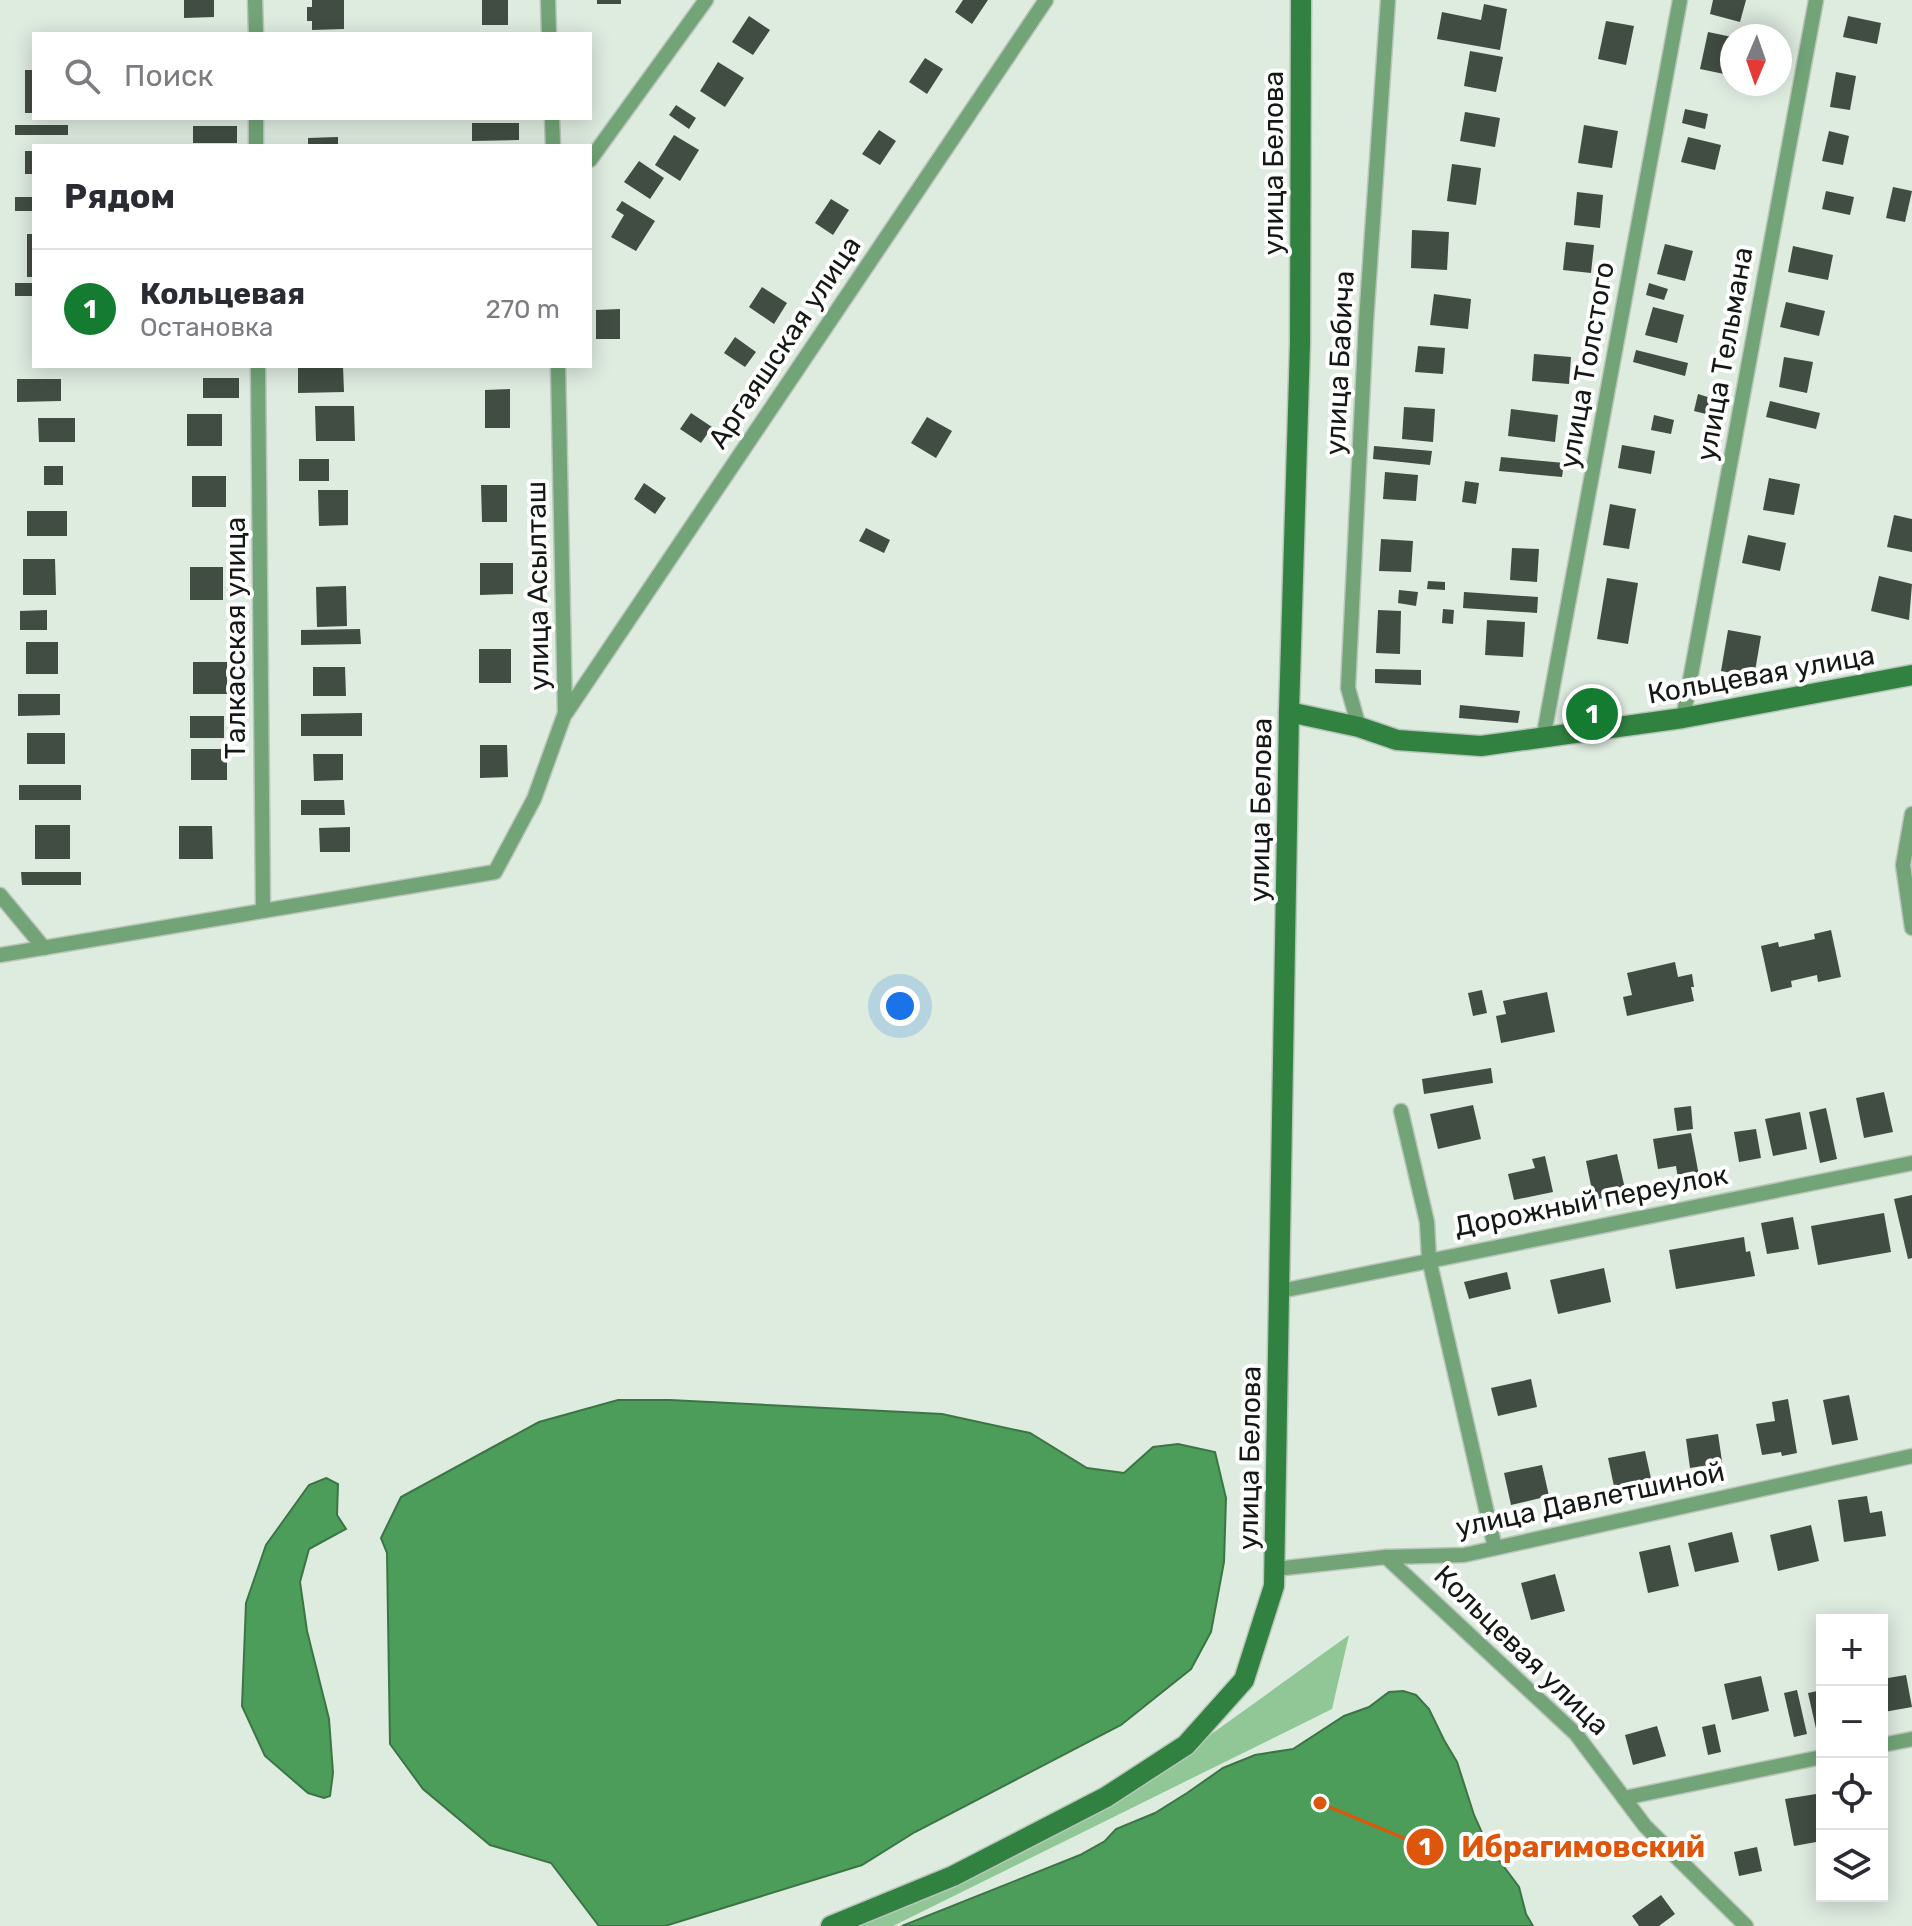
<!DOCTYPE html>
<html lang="ru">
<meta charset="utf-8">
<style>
body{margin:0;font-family:Rubik,sans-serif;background:#f7f7f7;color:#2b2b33}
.controls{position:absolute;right:24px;bottom:24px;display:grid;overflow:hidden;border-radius:0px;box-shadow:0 4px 20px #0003}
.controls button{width:72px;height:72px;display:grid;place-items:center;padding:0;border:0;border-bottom:2px solid #e1e1e2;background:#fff;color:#2b2b33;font:40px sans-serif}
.compass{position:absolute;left:1720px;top:24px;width:72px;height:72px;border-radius:50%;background:#fff;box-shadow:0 4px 20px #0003;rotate:182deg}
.you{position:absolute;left:900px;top:1006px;width:28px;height:28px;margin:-20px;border:6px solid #fff;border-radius:50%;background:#1a73e8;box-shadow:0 0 0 12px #1a73e833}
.badge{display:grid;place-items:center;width:52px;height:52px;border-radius:50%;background:#137c30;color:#fff;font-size:26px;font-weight:700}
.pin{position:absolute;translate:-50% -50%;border:4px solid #fff;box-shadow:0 2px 8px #0006}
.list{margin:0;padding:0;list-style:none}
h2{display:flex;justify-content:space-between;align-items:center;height:104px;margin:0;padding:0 32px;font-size:34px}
h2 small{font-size:26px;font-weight:400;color:#7c7c81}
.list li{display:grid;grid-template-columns:52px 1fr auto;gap:24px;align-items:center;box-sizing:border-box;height:120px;padding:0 32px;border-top:2px solid #e1e1e2}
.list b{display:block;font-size:30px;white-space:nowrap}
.list p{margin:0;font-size:26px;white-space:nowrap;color:#7c7c81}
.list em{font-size:26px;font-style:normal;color:#7c7c81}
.icon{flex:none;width:44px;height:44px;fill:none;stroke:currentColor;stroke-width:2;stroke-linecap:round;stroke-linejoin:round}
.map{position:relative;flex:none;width:1912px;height:1926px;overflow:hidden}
.search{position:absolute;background:#fff;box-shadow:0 4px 20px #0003;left:32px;top:32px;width:560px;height:88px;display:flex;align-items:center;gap:20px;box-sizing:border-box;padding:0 28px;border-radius:0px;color:#7c7c81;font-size:30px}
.panel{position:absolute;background:#fff;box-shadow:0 4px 20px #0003;left:32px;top:144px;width:560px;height:224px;border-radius:0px}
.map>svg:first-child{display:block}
.green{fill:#91c696}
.water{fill:#4d9d5a;stroke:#3c7545;stroke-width:2}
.building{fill:#414c42}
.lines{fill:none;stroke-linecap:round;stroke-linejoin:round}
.street-casing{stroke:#bac5bb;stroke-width:17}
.secondary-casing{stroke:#bac5bb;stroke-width:23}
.street{stroke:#72a477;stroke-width:14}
.secondary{stroke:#318240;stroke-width:20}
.labels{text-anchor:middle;stroke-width:8;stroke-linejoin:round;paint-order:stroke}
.street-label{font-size:28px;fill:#141915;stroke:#fff}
.leader{fill:none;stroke:#dd560c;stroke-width:3}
.callout-dot{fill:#dd560c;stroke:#fff;stroke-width:3}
.mark-label{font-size:24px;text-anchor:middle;font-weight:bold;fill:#fff}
.callout-label{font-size:30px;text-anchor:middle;font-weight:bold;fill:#dd560c;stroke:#fff;stroke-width:8;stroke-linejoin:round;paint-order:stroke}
</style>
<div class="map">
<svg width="1912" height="1926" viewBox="0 0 1912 1926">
<rect width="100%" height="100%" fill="#deebdf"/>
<path class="green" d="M1349 1635 1332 1709 893 1926H848L1203 1740Z"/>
<g class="water">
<path d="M618 1400H670L942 1414 1030 1433 1087 1468 1124 1473 1153 1447 1178 1444 1215 1452 1226 1498 1224 1562 1211 1632 1191 1669 1121 1725 915 1832 862 1865 665 1926H599L551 1863 490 1845 423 1789 390 1744 387 1553 381 1538 401 1497 539 1422Z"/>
<path d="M326 1478 338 1484 337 1515 346 1529 309 1549 300 1582 307 1631 329 1719 333 1773 330 1796 324 1798 308 1793 265 1756 242 1706 246 1603 266 1545 309 1485Z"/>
<path d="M1403 1691 1416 1695 1429 1709 1444 1740 1457 1762 1474 1815 1487 1844 1519 1887 1526 1914 1533 1926H902L1080 1855 1105 1841 1116 1829 1155 1813 1187 1793 1223 1768 1255 1755 1293 1749 1344 1716 1369 1707 1389 1692Z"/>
</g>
<g class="building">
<path d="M184 0H214V17L184 18Z"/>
<path d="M312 0H344V29L312 30V21H307V7H312Z"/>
<rect x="482" y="0" width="26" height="25"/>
<rect x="597" y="0" width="24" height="4"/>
<path d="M963 0H988L972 24 955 12Z"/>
<path d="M1713 0H1746L1740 22 1710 14Z"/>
<path d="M1484 4 1507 9 1500 50 1437 39 1442 12 1481 20Z"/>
<path d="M749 16 770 30 753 55 732 42Z"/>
<path d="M1848 16 1881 23 1877 44 1843 37Z"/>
<path d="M1606 21 1634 26 1626 65 1598 59Z"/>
<path d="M1708 32 1732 37 1729 75 1700 69Z"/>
<path d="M1470 51 1503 57 1496 92 1464 86Z"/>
<path d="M925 58 943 69 927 94 909 82Z"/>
<path d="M718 62 744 78 725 107 700 91Z"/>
<rect x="25" y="70" width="9" height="43"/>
<path d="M1836 72 1856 76 1850 110 1830 107Z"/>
<path d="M676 105 696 118 689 129 669 115Z"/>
<path d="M1685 109 1708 114 1705 129 1682 123Z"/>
<path d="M1465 112 1500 118 1495 147 1460 141Z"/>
<path d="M472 123H519V140L472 141Z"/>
<rect x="15" y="125" width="53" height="10"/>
<path d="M1584 125 1618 131 1612 168 1578 163Z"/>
<rect x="193" y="126" width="44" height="17"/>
<path d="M879 130 896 141 880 165 862 154Z"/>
<path d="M1829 131 1849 136 1843 165 1822 161Z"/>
<path d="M674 135 699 150 680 181 655 165Z"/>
<path d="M338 137V146H308V138Z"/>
<path d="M1688 137 1721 145 1715 170 1681 162Z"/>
<rect x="25" y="151" width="9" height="23"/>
<path d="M639 161 664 178 650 199 624 182Z"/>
<path d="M1452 164 1481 168 1476 205 1447 201Z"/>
<path d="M1893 187 1912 191 1905 222 1886 218Z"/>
<path d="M1826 191 1854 197 1850 215 1822 209Z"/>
<path d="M1577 192 1603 195 1600 228 1574 225Z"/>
<rect x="15" y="197" width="19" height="14"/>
<path d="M831 199 849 210 833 235 815 223Z"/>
<path d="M622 201 655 221 636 251 611 237 624 215 616 210Z"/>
<path d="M1412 230 1449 232 1447 270 1411 268Z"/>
<rect x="27" y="234" width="7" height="43"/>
<path d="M1566 242 1594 245 1591 273 1563 270Z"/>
<path d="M1665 244 1693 251 1685 281 1657 274Z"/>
<path d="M1793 246 1833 255 1828 280 1788 272Z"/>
<rect x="15" y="283" width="19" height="13"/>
<path d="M1649 283 1668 289 1664 300 1646 295Z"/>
<path d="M762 287 787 303 774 324 749 307Z"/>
<path d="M1434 294 1471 299 1468 329 1430 325Z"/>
<path d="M1786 302 1825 311 1819 336 1780 327Z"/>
<path d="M1653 307 1684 315 1677 343 1645 335Z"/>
<path d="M620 309V339H596V310Z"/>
<path d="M735 337 756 352 745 367 724 353Z"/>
<path d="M1418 346 1445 348 1443 374 1415 372Z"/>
<path d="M1636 350 1688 363 1685 376 1633 362Z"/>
<path d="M1534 354 1571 357 1569 384 1532 381Z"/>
<path d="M1784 357 1813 362 1807 393 1779 387Z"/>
<path d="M298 366H343L344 392 298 393Z"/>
<rect x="203" y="378" width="36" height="20"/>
<path d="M17 379H61V401L17 402Z"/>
<path d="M510 389V428H485V390Z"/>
<path d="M1698 394 1714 399 1710 415 1694 411Z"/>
<path d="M1770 401 1820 413 1816 429 1766 417Z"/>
<path d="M315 406H354L355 441H316Z"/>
<path d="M1404 407 1435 409 1433 442 1402 439Z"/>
<path d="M1511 409 1558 415 1555 442 1508 436Z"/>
<path d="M691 413 712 427 701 443 680 429Z"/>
<rect x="187" y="414" width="35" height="32"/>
<path d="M1654 415 1674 420 1671 434 1651 430Z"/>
<path d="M927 417 952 431 936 458 911 443Z"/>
<path d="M38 418H75V442H39Z"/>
<path d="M1622 445 1655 451 1651 474 1618 468Z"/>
<path d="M1374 446 1432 451 1430 465 1373 459Z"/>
<path d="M1501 457 1564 463 1562 477 1499 471Z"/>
<rect x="299" y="459" width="30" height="22"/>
<rect x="44" y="466" width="19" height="19"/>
<path d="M1385 472 1418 475 1416 501 1383 499Z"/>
<rect x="192" y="476" width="34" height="31"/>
<path d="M1769 478 1800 484 1794 515 1763 510Z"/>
<path d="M1465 481 1479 483 1476 504 1462 502Z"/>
<path d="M644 483 666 498 655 514 634 499Z"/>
<path d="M481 485H507V522H482Z"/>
<path d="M318 490H348V525L319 526Z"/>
<path d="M1610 504 1636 509 1629 549 1603 545Z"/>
<rect x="27" y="511" width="40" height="25"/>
<path d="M1894 515 1912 519V552L1887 547Z"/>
<path d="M866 528 890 540 884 553 859 541Z"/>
<path d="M1748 535 1786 543 1780 571 1742 563Z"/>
<path d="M1381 539 1413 541 1411 572 1379 571Z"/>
<path d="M1512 548 1539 549 1537 582 1510 580Z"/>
<path d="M23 559H55L56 595H23Z"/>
<path d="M480 563H513V594L480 595Z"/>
<rect x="190" y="567" width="33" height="33"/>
<path d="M1879 576 1912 584 1909 620 1871 611Z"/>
<path d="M1607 578 1638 583 1628 644 1597 639Z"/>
<path d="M1428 581 1445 582V590L1427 589Z"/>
<path d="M346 586 347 626 317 627 316 587Z"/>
<path d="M1399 590 1418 592 1416 606 1398 603Z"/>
<path d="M1464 592 1538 597 1537 613 1463 608Z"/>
<path d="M1443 609 1454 610 1453 624 1442 623Z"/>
<path d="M47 610V630H20V611Z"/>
<path d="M1378 610 1401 611 1400 654 1376 653Z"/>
<path d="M1487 620 1525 622 1523 657 1485 655Z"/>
<path d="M360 629 361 644 301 645V630Z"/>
<path d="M1728 630 1761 636 1754 677 1721 671Z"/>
<rect x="26" y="642" width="32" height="32"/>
<rect x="479" y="649" width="32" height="34"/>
<rect x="193" y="662" width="34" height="32"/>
<path d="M313 667H345L346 696H313Z"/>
<path d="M1375 669 1421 670V685L1375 683Z"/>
<path d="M18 694H60V715L18 716Z"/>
<path d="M1460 705 1520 711 1518 723 1459 718Z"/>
<path d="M362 713V736H301V714Z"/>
<rect x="190" y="716" width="34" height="22"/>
<rect x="27" y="733" width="38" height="31"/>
<path d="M480 745H507L508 777 480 778Z"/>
<rect x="191" y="749" width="36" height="31"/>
<path d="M313 754H343V780L314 781Z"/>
<rect x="19" y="785" width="62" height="15"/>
<path d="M301 800H344L345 815H301Z"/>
<rect x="35" y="825" width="35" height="34"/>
<path d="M179 826H212L213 859H179Z"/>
<path d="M350 827V852H320L319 828Z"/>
<path d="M21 872H81V885H22Z"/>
<path d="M1831 930 1841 977 1818 982 1817 975 1791 981 1792 987 1771 992 1761 946 1778 942 1779 947 1815 939 1814 934Z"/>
<path d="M1675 962 1678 977 1692 974 1694 987H1691L1694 1001 1627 1016 1623 997 1632 995 1627 973Z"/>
<path d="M1482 990 1487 1013 1473 1016 1468 993Z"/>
<path d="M1547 992 1555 1032 1501 1043 1496 1016 1506 1014 1503 1001Z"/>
<path d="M1491 1068 1493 1083 1424 1094 1422 1079Z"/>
<path d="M1884 1092 1893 1132 1864 1138 1856 1098Z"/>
<path d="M1473 1105 1481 1139 1438 1149 1430 1114Z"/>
<path d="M1691 1106 1693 1129 1677 1131 1674 1108Z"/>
<path d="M1826 1108 1837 1159 1820 1163 1809 1112Z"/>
<path d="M1800 1112 1807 1149 1773 1156 1765 1119Z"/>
<path d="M1756 1129 1761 1158 1739 1162 1734 1132Z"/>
<path d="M1691 1133 1700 1181 1679 1185 1676 1166 1658 1169 1653 1139Z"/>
<path d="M1617 1154 1626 1193 1594 1200 1586 1161Z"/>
<path d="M1545 1156 1553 1192 1514 1200 1508 1174 1535 1168 1532 1159Z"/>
<path d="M1912 1195V1258L1908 1259 1894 1199Z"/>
<path d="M1884 1213 1891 1252 1818 1265 1811 1226Z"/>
<path d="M1793 1217 1799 1249 1767 1254 1761 1223Z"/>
<path d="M1744 1237 1746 1252 1750 1251 1755 1276 1676 1289 1669 1250Z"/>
<path d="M1604 1268 1611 1302 1558 1314 1550 1280Z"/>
<path d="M1507 1272 1511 1289 1469 1299 1464 1282Z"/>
<path d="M1531 1379 1537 1407 1498 1416 1491 1388Z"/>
<path d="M1849 1395 1858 1440 1832 1445 1823 1400Z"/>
<path d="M1788 1399 1797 1453 1782 1456 1781 1452 1762 1455 1756 1424 1775 1421 1772 1402Z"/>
<path d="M1718 1434 1723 1468 1710 1470 1709 1465 1690 1468 1686 1439Z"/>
<path d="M1645 1451 1652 1483 1615 1491 1608 1458Z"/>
<path d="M1542 1465 1549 1496 1511 1505 1504 1473Z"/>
<path d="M1867 1496 1870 1513 1882 1511 1886 1536 1844 1542 1838 1500Z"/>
<path d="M1811 1525 1819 1561 1778 1571 1770 1535Z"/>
<path d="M1732 1532 1739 1562 1695 1572 1688 1543Z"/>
<path d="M1670 1545 1679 1586 1648 1593 1639 1552Z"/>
<path d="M1555 1574 1565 1611 1531 1620 1521 1583Z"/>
<path d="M1906 1675 1912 1707 1884 1712 1882 1679Z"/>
<path d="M1761 1676 1769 1711 1732 1720 1724 1684Z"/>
<path d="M1797 1690 1807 1734 1794 1737 1784 1693Z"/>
<path d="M1822 1690V1732L1817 1733 1808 1693Z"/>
<path d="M1715 1724 1721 1752 1708 1755 1702 1727Z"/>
<path d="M1657 1726 1666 1756 1633 1765 1625 1735Z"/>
<path d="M1816 1794 1822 1821V1841L1794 1846 1785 1799Z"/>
<path d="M1757 1847 1762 1871 1739 1876 1734 1852Z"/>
<path d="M1661 1895 1675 1914 1659 1926H1639L1632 1916Z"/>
</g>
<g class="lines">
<defs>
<g id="street">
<path d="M255 0 256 34"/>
<path d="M548 0 549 34"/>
<path d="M256 118V146"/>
<path d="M552 118 553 146"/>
<path d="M590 160 706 0"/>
<path d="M258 366 263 909"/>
<path d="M566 713 1046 0"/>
<path d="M1683 718 1816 0"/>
<path d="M1359 727 1348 688 1366 322 1388 0"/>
<path d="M1543 739 1680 0"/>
<path d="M1912 814 1903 865 1912 928"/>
<path d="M0 895 44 948"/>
<path d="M0 955 495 872 534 799 565 713 558 366"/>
<path d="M1401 1111 1427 1222 1429 1259 1495 1548"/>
<path d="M1281 1291 1912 1163"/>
<path d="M1386 1557 1576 1734 1645 1826 1746 1926"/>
<path d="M1275 1569 1386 1557 1464 1555 1912 1456"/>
<path d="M1882 1745 1912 1739"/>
<path d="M1624 1798 1822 1757"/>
</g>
<g id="secondary">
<path d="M1289 712 1359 727 1397 740 1481 746 1683 718 1912 675"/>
<path d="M831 1926 953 1876 1106 1797 1186 1745 1244 1680 1274 1586 1289 712 1300 344 1301 0"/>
</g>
</defs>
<use href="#street" class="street-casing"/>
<use href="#secondary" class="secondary-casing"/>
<use href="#street" class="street"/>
<use href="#secondary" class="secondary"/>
</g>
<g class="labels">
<g class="street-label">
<text transform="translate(1273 163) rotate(-90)" y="10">улица Белова</text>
<text transform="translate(784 342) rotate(-56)" y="10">Аргаяшская улица</text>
<text transform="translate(1724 354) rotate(-80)" y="10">улица Тельмана</text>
<text transform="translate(1339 363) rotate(-87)" y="10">улица Бабича</text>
<text transform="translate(1586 365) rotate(-80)" y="10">улица Толстого</text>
<text transform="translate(537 586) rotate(-91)" y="10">улица Асылташ</text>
<text transform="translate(235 638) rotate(-90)" y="10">Талкасская улица</text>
<text transform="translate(1761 674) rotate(-10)" y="10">Кольцевая улица</text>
<text transform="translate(1260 810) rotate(-89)" y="10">улица Белова</text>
<text transform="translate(1591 1200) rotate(-11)" y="10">Дорожный переулок</text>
<text transform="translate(1249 1458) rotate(-89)" y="10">улица Белова</text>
<text transform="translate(1590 1499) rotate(-12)" y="10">улица Давлетшиной</text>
<text transform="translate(1522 1650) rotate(44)" y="10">Кольцевая улица</text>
</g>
</g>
<path class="leader" d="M1320 1803L1425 1847"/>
<g class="callout-dot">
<circle cx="1320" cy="1803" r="8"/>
<circle cx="1425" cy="1847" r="20"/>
</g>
<g class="mark-label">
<text x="1425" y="1855">1</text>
</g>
<g class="callout-label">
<text x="1583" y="1857">Ибрагимовский</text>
</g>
</svg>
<div class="controls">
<button>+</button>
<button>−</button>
<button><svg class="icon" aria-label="locate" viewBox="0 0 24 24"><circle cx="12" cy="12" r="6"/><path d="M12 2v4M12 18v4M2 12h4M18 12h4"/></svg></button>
<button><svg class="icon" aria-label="layers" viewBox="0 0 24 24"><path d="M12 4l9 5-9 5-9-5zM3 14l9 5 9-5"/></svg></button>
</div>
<svg class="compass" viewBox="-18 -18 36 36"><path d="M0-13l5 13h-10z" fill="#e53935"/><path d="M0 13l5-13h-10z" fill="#7c7c81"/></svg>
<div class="you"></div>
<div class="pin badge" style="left:1592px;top:714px">1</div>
<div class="search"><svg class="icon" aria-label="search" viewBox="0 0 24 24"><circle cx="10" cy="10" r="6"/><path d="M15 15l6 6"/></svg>Поиск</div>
<section class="panel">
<h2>Рядом<small></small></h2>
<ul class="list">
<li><span class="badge">1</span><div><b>Кольцевая</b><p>Остановка</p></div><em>270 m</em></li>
</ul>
</section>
</div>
